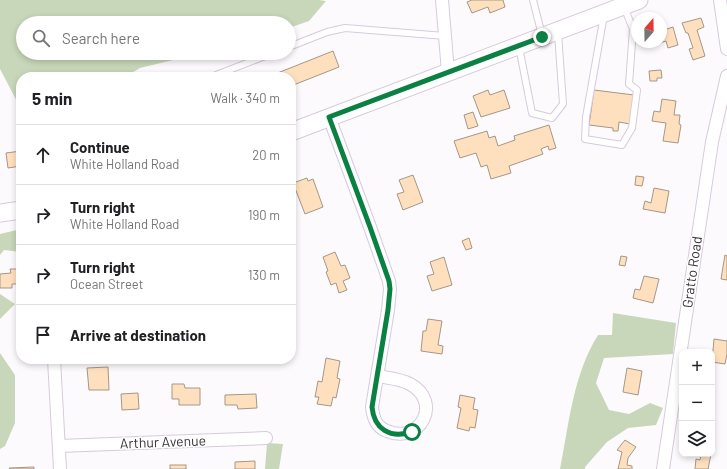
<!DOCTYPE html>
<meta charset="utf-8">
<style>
body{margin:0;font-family:Barlow,sans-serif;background:#f6f6f6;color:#202124}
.controls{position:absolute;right:12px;bottom:12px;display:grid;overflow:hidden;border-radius:8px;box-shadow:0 2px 6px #0003}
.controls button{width:36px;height:36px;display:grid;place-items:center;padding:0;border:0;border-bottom:1px solid #e0e0e0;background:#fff;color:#202124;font:20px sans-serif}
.compass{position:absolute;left:631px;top:12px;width:36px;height:36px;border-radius:50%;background:#fff;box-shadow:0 2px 6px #0003;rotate:20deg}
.stop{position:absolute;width:12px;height:12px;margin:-9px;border:3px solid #0b8043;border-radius:50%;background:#fff}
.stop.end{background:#0b8043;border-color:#fff;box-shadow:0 1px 4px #0008}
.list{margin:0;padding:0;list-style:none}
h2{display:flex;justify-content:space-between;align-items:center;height:52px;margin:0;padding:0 16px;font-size:17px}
h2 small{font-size:13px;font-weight:400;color:#757577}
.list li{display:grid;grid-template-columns:26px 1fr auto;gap:12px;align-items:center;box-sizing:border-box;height:60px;padding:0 16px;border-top:1px solid #e0e0e0}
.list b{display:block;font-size:15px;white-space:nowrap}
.list p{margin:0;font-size:13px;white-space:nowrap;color:#757577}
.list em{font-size:13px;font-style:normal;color:#757577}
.icon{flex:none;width:22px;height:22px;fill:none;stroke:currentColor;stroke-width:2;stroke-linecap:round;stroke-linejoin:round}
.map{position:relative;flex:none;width:727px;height:469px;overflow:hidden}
.search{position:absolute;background:#fff;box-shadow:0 2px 6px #0003;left:16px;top:16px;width:280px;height:44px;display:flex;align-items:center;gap:10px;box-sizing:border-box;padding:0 14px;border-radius:22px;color:#757577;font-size:15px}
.panel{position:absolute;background:#fff;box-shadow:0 2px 6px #0003;left:16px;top:72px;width:280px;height:292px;border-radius:16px}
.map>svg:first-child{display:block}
.green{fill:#c8d7b9}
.building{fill:#ffe0be;stroke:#a59787}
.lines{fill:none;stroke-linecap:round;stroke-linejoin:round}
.service-casing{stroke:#d7cadc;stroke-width:8}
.minor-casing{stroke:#d7cadc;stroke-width:14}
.secondary-casing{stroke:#d7cadc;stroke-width:19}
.service{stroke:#fff;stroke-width:6}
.minor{stroke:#fff;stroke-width:12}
.secondary{stroke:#fff;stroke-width:17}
.route{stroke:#0b8043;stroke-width:5}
.labels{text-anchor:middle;stroke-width:3;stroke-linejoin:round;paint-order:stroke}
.street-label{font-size:14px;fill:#3a343b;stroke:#fff}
</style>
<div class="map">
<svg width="727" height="469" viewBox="0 0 727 469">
<rect width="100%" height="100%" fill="#fdfafe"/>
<g class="green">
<path d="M0 0H319L326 1 309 21 289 28V23H23V53H202L140 68 125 77H21V109L0 69Z"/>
<path d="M21 229V252L4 250 0 255V234Z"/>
<path d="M0 294 15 304 0 319Z"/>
<path d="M613 313 676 323 673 354 604 358 596 383 609 410 629 414 650 403 663 408 656 425 628 428 607 442 585 467V469H560C569 424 573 375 598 335H612Z"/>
<path d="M0 353 15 375V423L5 446 0 449Z"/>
<path d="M267 443 283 444 279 469H265Z"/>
</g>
<g class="building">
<path d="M472 0H503L505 7 490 13 488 7 472 13 467 2Z"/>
<path d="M701 18 704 27 697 30 705 56 693 60 689 49 693 48 688 33H686L682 23Z"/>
<path d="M673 27 678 45 668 48 666 41 660 43 661 31Z"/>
<path d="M333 51 339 67 291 86V77H271L270 76Z"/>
<path d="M661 70 662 78H657V81H650L649 71Z"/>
<path d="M488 90 490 95 504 90 510 108 481 117 473 96Z"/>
<path d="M594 90 634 95 630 124 619 122 618 131H613V128L589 125Z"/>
<path d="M662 99 676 101 674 115H680L679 124 681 125 678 143 663 141 666 123 652 121 654 111 660 112Z"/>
<path d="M473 112 478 126 468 129 464 115Z"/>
<path d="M549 125 556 148 549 150 548 146 541 149 543 154 509 166 511 173 491 179 487 165 481 167 476 153 460 158 454 141 487 131 489 138 495 136 498 146 515 140 514 136Z"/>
<path d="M21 151V166L8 168 6 153Z"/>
<path d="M413 175 423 202 403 210 397 194 404 192 399 180Z"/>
<path d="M636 176 644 177 642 186 635 185Z"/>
<path d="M307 178 308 181 313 179 323 207 305 214 293 183Z"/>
<path d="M654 188 669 191 665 213 643 209 645 201 651 203Z"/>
<path d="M469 238 472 248 466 250 462 241Z"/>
<path d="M335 252 341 266 345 265 350 278 343 281 347 290 339 293 336 283 331 285 326 272 328 271 323 257Z"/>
<path d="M725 255 727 256V280L721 279Z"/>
<path d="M621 256 627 257 625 266 619 265Z"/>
<path d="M444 257 452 285 432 291 427 276 434 274 430 262Z"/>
<path d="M10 269H21V284H12V288H0V274L11 273Z"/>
<path d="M644 276 659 279 653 303 633 298 635 289 640 290Z"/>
<path d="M428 319 442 321 438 345 443 346 442 354 421 351 423 331H426Z"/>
<path d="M714 339 727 341V354L725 364 712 362Z"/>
<path d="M326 358 340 361 337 378 340 379 336 398 333 397 331 406 317 404 319 397H315L318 381 322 382Z"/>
<path d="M108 367 109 390H89L87 368Z"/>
<path d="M627 368 642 371 638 395 623 392Z"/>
<path d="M172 384H184L185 388H200V405H179V399H172Z"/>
<path d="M138 393 139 409 122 410 121 394Z"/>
<path d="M256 394 257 408 238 409 237 405H225V395Z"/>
<path d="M460 395 475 398 473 409 478 410 475 428 470 427 469 431 457 428 461 408 458 407Z"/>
<path d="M625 440 636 447 628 458 627 465 632 466V469H618L622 452 617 450Z"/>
<path d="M701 454H711L708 469H695L696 459 700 460Z"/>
<path d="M255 461V469H235V462Z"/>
<rect x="170" y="465" width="16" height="4"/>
<path d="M34 467V469H10L9 468Z"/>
</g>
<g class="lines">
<defs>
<g id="service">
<path d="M533 0 542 35"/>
<path d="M604 15 586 117 585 139 622 145 632 128 637 90 629 84 633 29 624 7"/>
<path d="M289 47 327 32 345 28 445 36"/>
<path d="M519 47 532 113 552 118 563 104 558 33"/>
<path d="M211 77 273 53"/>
</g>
<g id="minor">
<path d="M442 0 448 72"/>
<path d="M720 0 727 49"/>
<path d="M329 117 370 227 389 281 390 289 388 310 372 407C373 418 376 427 387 431 420 445 443 402 410 384 401 379 388 378 378 376"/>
<path d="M54 359 60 469"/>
<path d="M59 446 266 438"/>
<path d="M663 469 712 142 727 76"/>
</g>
<g id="secondary">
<path d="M291 132 639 0"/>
<path d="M0 213 21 210"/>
</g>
</defs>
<use href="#service" class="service-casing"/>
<use href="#minor" class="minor-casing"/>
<use href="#secondary" class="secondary-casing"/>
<use href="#service" class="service"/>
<use href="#minor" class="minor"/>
<use href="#secondary" class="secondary"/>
</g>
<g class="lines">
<path class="route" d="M412 432C390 439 374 429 372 407L388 310 390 289 389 281 370 227 329 117 542 37"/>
</g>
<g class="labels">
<g class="street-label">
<text transform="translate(692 272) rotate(-82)" y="5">Gratto Road</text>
<text transform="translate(163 442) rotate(-2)" y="5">Arthur Avenue</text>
</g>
</g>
</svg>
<div class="controls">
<button>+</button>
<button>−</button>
<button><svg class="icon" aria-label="layers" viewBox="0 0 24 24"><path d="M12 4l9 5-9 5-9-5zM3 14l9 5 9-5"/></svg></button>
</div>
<svg class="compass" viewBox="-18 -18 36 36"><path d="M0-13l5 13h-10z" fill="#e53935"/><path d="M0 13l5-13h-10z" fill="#757577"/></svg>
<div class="stop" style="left:412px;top:432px"></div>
<div class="stop end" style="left:542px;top:37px"></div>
<div class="search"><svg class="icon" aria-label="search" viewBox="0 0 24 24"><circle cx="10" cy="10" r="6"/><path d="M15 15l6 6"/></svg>Search here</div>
<section class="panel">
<h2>5 min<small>Walk · 340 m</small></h2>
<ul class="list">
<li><svg class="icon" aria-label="ahead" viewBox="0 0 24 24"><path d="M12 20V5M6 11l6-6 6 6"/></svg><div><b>Continue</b><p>White Holland Road</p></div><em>20 m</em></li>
<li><svg class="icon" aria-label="right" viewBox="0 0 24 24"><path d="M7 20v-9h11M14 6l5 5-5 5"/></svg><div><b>Turn right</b><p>White Holland Road</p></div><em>190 m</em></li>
<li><svg class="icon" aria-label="right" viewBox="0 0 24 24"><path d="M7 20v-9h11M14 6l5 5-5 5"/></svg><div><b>Turn right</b><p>Ocean Street</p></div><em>130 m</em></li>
<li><svg class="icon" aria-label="arrive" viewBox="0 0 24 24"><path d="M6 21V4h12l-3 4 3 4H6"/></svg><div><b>Arrive at destination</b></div></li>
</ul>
</section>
</div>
